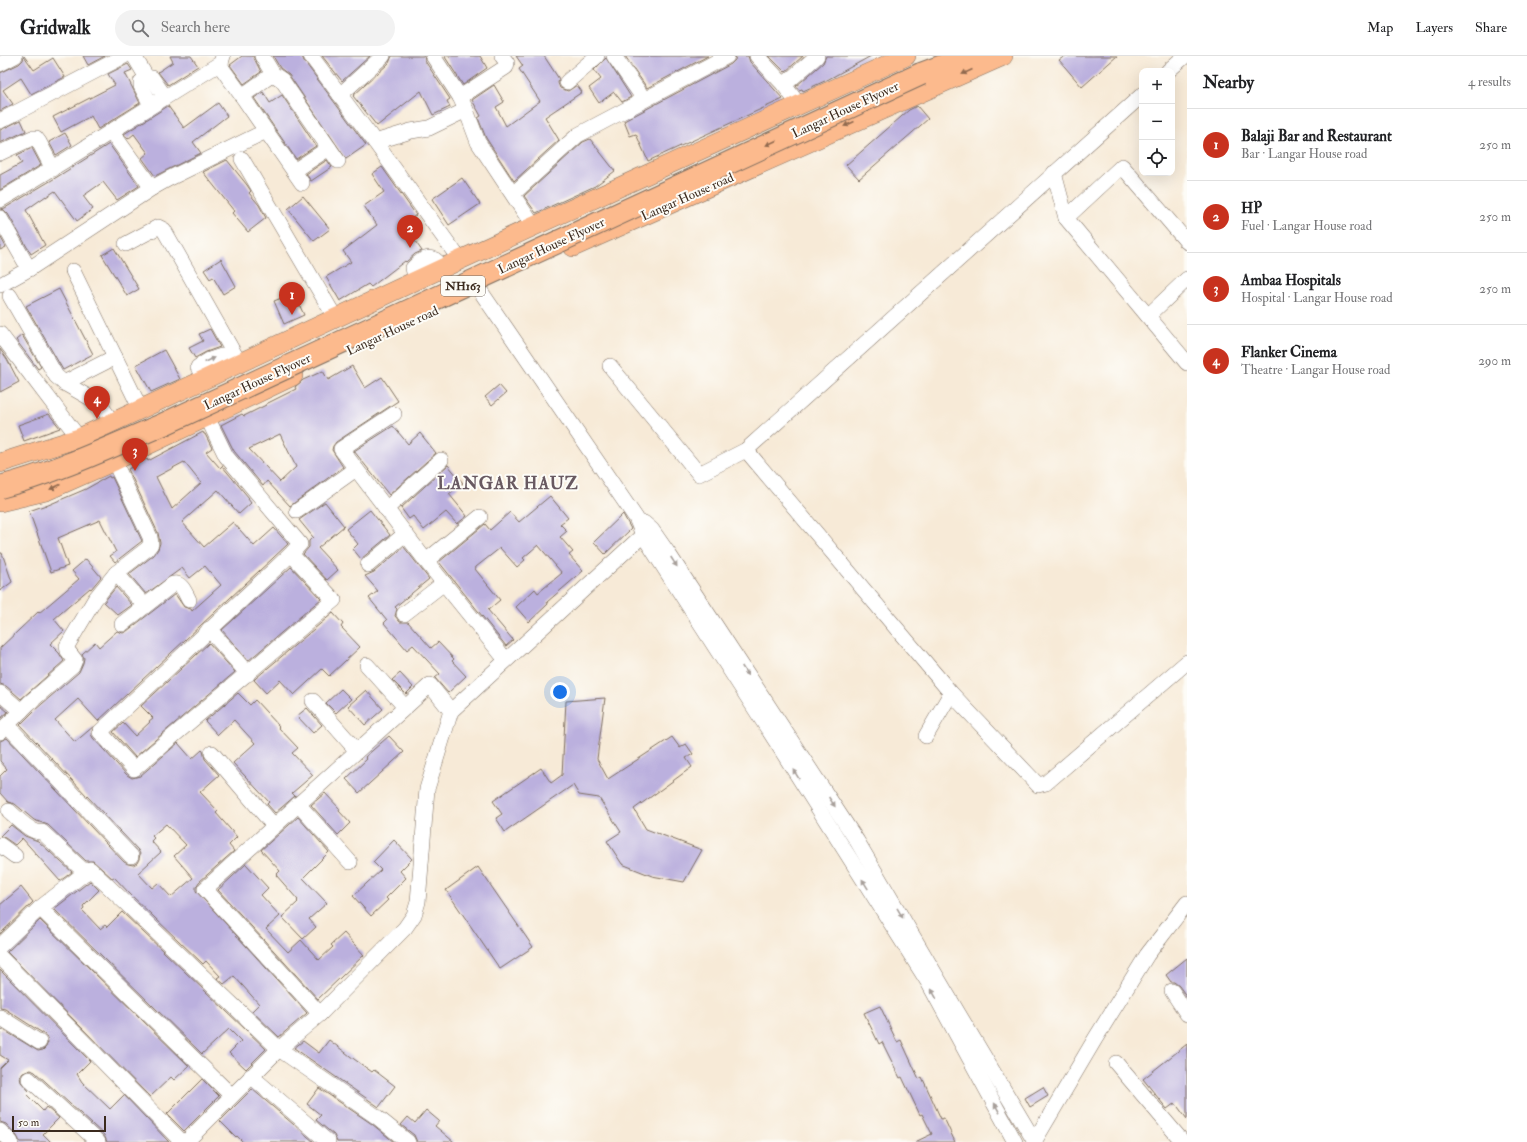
<!DOCTYPE html>
<meta charset="utf-8">
<style>
body{margin:0;font-family:"IM FELL Double Pica",serif;background:#f2f2f2;color:#202124}
.controls{position:absolute;right:12px;top:12px;display:grid;overflow:hidden;border-radius:8px;box-shadow:0 4px 16px #0002}
.controls button{width:36px;height:36px;display:grid;place-items:center;padding:0;border:0;border-bottom:1px solid #e0e0e0;background:#fff;color:#202124;font:20px sans-serif}
.scale{position:absolute;left:12px;bottom:10px;width:94px;box-sizing:border-box;padding-left:4px;border:2px solid #3b2a1e;border-top:0;font-size:11px;line-height:14px;white-space:nowrap;color:#3b2a1e;-webkit-text-stroke:3px #fdfcf7;paint-order:stroke}
.you{position:absolute;left:560px;top:636px;width:14px;height:14px;margin:-10px;border:3px solid #fff;border-radius:50%;background:#1a73e8;box-shadow:0 0 0 6px #1a73e833}
.badge{display:grid;place-items:center;width:26px;height:26px;border-radius:50%;background:#c8321e;color:#fff;font-size:13px;font-weight:700}
.pin{position:absolute;translate:-50% -33px;filter:drop-shadow(0 1px 2px #0008)}
.pin::after{content:'';position:absolute;top:21px;width:14px;height:12px;background:inherit;clip-path:polygon(0 0,100% 0,50% 100%)}
.list{margin:0;padding:0;list-style:none}
h2{display:flex;justify-content:space-between;align-items:center;height:52px;margin:0;padding:0 16px;font-size:17px}
h2 small{font-size:13px;font-weight:400;color:#757577}
.list li{display:grid;grid-template-columns:26px 1fr auto;gap:12px;align-items:center;box-sizing:border-box;height:72px;padding:0 16px;border-top:1px solid #e0e0e0}
.list b{display:block;font-size:15px;white-space:nowrap}
.list p{margin:0;font-size:13px;white-space:nowrap;color:#757577}
.list em{font-size:13px;font-style:normal;color:#757577}
.icon{flex:none;width:22px;height:22px;fill:none;stroke:currentColor;stroke-width:2;stroke-linecap:round;stroke-linejoin:round}
.map{position:relative;flex:none;width:1187px;height:1086px;overflow:hidden}
header{display:flex;align-items:center;gap:24px;box-sizing:border-box;height:56px;padding:0 20px;background:#fff;border-bottom:1px solid #e0e0e0}
header strong{font-size:19px}
nav{display:flex;gap:22px;margin-inline-start:auto;font-size:14px}
.search{width:280px;height:36px;background:#f2f2f2;display:flex;align-items:center;gap:10px;box-sizing:border-box;padding:0 14px;border-radius:22px;color:#757577;font-size:15px}
main{display:flex}
aside{flex:1;background:#fff}
.map>svg:first-child{display:block}
.building{fill:#bbb0de;fill-rule:evenodd}
.lines{fill:none;stroke-linecap:round;stroke-linejoin:round}
.minor-casing{stroke:#7d6d5f;stroke-width:16}
.major-casing{stroke:#7d6d5f;stroke-width:20}
.highway-casing{stroke:#7d6d5f;stroke-width:24}
.minor{stroke:#fff;stroke-width:15}
.major{stroke:#fcba8d;stroke-width:19}
.highway{stroke:#fcba8d;stroke-width:22}
.highway-bridge-casing{stroke:#7d6d5f;stroke-width:24;stroke-linecap:butt}
.highway-bridge{stroke:#fcba8d;stroke-width:22}
.oneway{fill:#926b50}
.oneway2{fill:#a79f9a}
.labels{text-anchor:middle;stroke-width:4;stroke-linejoin:round;paint-order:stroke}
.shield{fill:#fdfcf7;stroke:#75695f;stroke-width:1}
.shield-label{font-size:12px;font-weight:bold;fill:#3b2a1e}
.street-label{font-size:13px;fill:#3b2a1e;stroke:#fdfcf7}
.district-label{font-size:17px;font-weight:bold;letter-spacing:1px;fill:#685961;stroke:#fdfcf7}
</style>
<header>
<strong>Gridwalk</strong>
<div class="search"><svg class="icon" aria-label="search" viewBox="0 0 24 24"><circle cx="10" cy="10" r="6"/><path d="M15 15l6 6"/></svg>Search here</div>
<nav><a>Map</a><a>Layers</a><a>Share</a></nav>
</header>
<main>
<div class="map">
<svg width="1187" height="1086" viewBox="0 0 1187 1086">
<rect width="100%" height="100%" fill="#fdfcf7"/>
<filter id="ink" filterUnits="userSpaceOnUse"><feTurbulence type="fractalNoise" baseFrequency=".025" numOctaves="2"/><feDisplacementMap in="SourceGraphic" scale="8" xChannelSelector="R" yChannelSelector="G"/><feConvolveMatrix kernelMatrix="1 2 1 2 8 2 1 2 1" color-interpolation-filters="sRGB"/></filter>
<filter id="wash" filterUnits="userSpaceOnUse"><feTurbulence type="fractalNoise" baseFrequency=".012" numOctaves="4" result="noise"/><feDisplacementMap in="SourceGraphic" scale="16" xChannelSelector="R" yChannelSelector="G"/><feGaussianBlur stdDeviation="0.9" result="paint"/><feColorMatrix in="noise" values="0 0 0 0 0 0 0 0 0 0 0 0 0 0 0 0 0 1.4 0 .05"/><feComposite in="paint" operator="in"/></filter>
<g filter="url(#wash)">
<rect width="100%" height="100%" fill="#f7ead7"/>
<g id="blocks">
<g class="building">
<path d="M24 0 34 14 53 2 65 21 31 38 21 22 3 34 13 48 0 55V17L19 8 23 4Z"/>
<path d="M83 0H105L88 9Z"/>
<path d="M170 0H191L198 10 168 29 158 16 173 6Z"/>
<path d="M242 0H253L261 16 244 28 230 9Z"/>
<path d="M273 0H302L304 5 366 89 346 103 289 19 280 12Z"/>
<path d="M322 0H370L342 25Z"/>
<path d="M392 0H424L425 5 450 43 447 45 450 51 433 59 421 35 377 70 353 40 389 7Z"/>
<path d="M447 0H480L487 12 463 29 445 1Z"/>
<path d="M516 0H544L559 23 558 27 560 32 568 35 577 29 582 36 545 61 559 84 514 125 486 82 478 62 481 60 472 44 494 29 504 46 496 51 506 70 540 45 519 13 523 10Z"/>
<path d="M625 0H708L647 32Z"/>
<path d="M736 0H748L750 6 783 43 648 105 636 78 630 80 624 65 731 8 735 4Z"/>
<path d="M769 0H803L785 16Z"/>
<path d="M826 0H871L827 24 803 35 802 33 799 34 796 30 823 7Z"/>
<path d="M1065 0H1117L1082 31 1059 4Z"/>
<path d="M606 2 631 41 622 46 614 36 599 47 589 32 601 23 594 14Z"/>
<path d="M128 8 132 14 125 17 140 47 98 73 91 60 61 76 53 61 115 29 108 18Z"/>
<path d="M263 36 270 47 282 39 316 90 296 103 254 42Z"/>
<path d="M218 47 227 60 193 86 201 97 155 120 142 102 148 97 134 78 128 83 124 78 168 50 184 72Z"/>
<path d="M917 50 928 63 859 123 846 109 909 54Z"/>
<path d="M21 64 26 75 0 87V74Z"/>
<path d="M65 77 72 89 56 99 49 86Z"/>
<path d="M590 83 615 115 595 130 536 157 524 140 583 86Z"/>
<path d="M109 88 139 130 117 144 103 126 83 140 93 153 77 165 55 135 46 141V140L26 154 45 189 31 198 8 158 4 154 0 153 5 152 57 121Z"/>
<path d="M32 92 41 109 0 134V119L22 107 17 99Z"/>
<path d="M227 104 247 129 251 135 249 137 259 149 266 162 248 176 232 157 234 155 203 116Z"/>
<path d="M327 104 332 111 311 125 306 118Z"/>
<path d="M382 111 416 159 403 168 422 195 415 198 406 206 405 205 371 231 368 228 340 245 326 221 351 206 343 195 377 169 364 150 384 136 372 118Z"/>
<path d="M462 122 480 148 449 169 432 143Z"/>
<path d="M303 140 330 173 314 185 288 153Z"/>
<path d="M0 180 6 191 0 194Z"/>
<path d="M114 192 139 233 127 240 102 199Z"/>
<path d="M221 203 236 230 223 238 213 221 210 223 204 214Z"/>
<path d="M59 233 93 298 63 314 26 250Z"/>
<path d="M294 237 304 259 284 268 274 245Z"/>
<path d="M210 273 220 291 206 296 195 302 189 292 203 285 199 278Z"/>
<path d="M22 279 41 311 38 313 16 284Z"/>
<path d="M0 293 7 303 19 326 0 336Z"/>
<path d="M164 294 180 323 151 336 136 309Z"/>
<path d="M352 310 365 332 382 321 398 345 336 386 333 390 332 394 343 411 290 450 267 425 263 430 234 395 221 369 242 358 244 360 266 349V348L296 333 295 331 303 324 323 315 328 324ZM280 378 296 411 280 426 249 393Z"/>
<path d="M499 329 506 337 492 349 485 341Z"/>
<path d="M49 358 60 372 24 385 18 369Z"/>
<path d="M393 370 408 388 420 377 436 397 389 439 354 395Z"/>
<path d="M203 376 204 378H205L212 392 206 396 220 412 222 410 249 442 248 443 251 447 239 458 218 434 182 466 204 491 233 466 254 490 274 472 288 488 98 665 78 643 55 664 75 686 94 670 91 678 93 682 127 719 132 722 140 720 178 687 192 703 202 694 203 695 205 703 219 719 200 736 218 755 216 757 237 781 229 789 234 795 199 826 196 831V835L307 957 279 981 252 955 259 948 234 920 224 928 217 922 220 920 206 905 203 908 130 838 114 821 112 822 93 805H86L48 769 34 764 15 748 8 746 0 737V720L7 713 0 705V685L7 682 124 806 128 808 133 809 137 807 139 803 140 798 138 794 20 669 35 654 79 616 83 607 84 602 82 598 95 586 99 591 117 575 123 577 127 575 175 538 184 551 191 553 192 555 221 529 205 510 190 522 182 512 146 538 129 518 154 499 158 493 160 487 158 477 128 413 147 403 148 405ZM184 406 201 427 172 453 156 421ZM166 768 186 789 174 800 193 822 171 841 158 827 152 832 138 817 161 796 151 785 154 782 152 780Z"/>
<path d="M448 409 463 427 449 438 467 460 457 468 446 456 424 474 413 460 409 463 401 452Z"/>
<path d="M109 420 110 422 112 421 142 485 115 506 110 500 116 496 100 464 58 482 68 510 51 516 29 455 46 449V450L86 433Z"/>
<path d="M550 440 568 462 560 468 567 475 560 481 573 496 569 499 583 515 547 546 548 548 529 566 516 551 535 533 538 537 562 517 538 489 523 502 525 504 517 511 500 492 476 511 475 513 500 544 488 554 513 584 506 590 439 506 485 468 490 474 510 456 519 466Z"/>
<path d="M325 446 344 470 318 492 338 514 327 524 303 498 309 491V485L313 481 299 464Z"/>
<path d="M370 454 390 479 361 503 353 493 358 488 346 473Z"/>
<path d="M623 458 631 473 605 498 594 486Z"/>
<path d="M404 491 429 523 395 551 397 553 395 560 400 566H408L431 592 438 586 454 603 452 605 466 620 448 637 435 622 440 618 413 589 407 594 384 567 387 564 369 542 378 535 365 520 374 516Z"/>
<path d="M0 497H2L12 526 0 535Z"/>
<path d="M86 503 101 521 91 533 90 532 54 563 64 575 50 588 59 597 64 605 21 643 6 630 0 628V592L38 556 39 557 79 523 72 515Z"/>
<path d="M291 511 321 543 248 605 222 574Z"/>
<path d="M116 531 132 549 118 559 104 546Z"/>
<path d="M333 557 343 568 341 571 360 591 329 620 322 613 294 639 280 624 266 637 254 624 256 622Z"/>
<path d="M209 587 235 616 135 701 113 676 123 667 135 680 150 666 149 665 153 662 141 650Z"/>
<path d="M400 617 413 631 406 638 392 624Z"/>
<path d="M341 633 351 643 336 657 326 647Z"/>
<path d="M366 634 383 653 365 669 348 650Z"/>
<path d="M238 637 250 649 255 644 279 670 278 671 298 692 292 697 313 719 292 737 295 740 275 757 267 748 269 746 233 707 255 687 234 664 218 679 205 665Z"/>
<path d="M605 642 597 703 608 723 672 681 680 692 686 688 693 698 686 702 692 711 634 753 646 773 702 794 684 826 652 820 622 808 607 785 621 776 599 742 579 739 573 729 505 776 496 762 502 758 493 745 541 712 551 727 562 719 566 645Z"/>
<path d="M0 649 8 656 0 663Z"/>
<path d="M307 652 322 669 313 677 297 660Z"/>
<path d="M389 680 404 696 359 737 346 723 367 703 365 701Z"/>
<path d="M325 737 340 753 339 755 350 767 338 779 311 749Z"/>
<path d="M298 761 329 796 303 822 327 847 309 863 316 871 303 883 282 861 298 846 297 845 298 844 276 819 280 815 261 794Z"/>
<path d="M11 769 25 780 38 785 72 816 60 825 22 782 15 789 5 782 0 780Z"/>
<path d="M394 784 412 803 400 815 406 822 386 842 388 844 371 860 353 840 381 814 373 806Z"/>
<path d="M246 808 268 832 261 839 280 860 266 873 288 896 301 884 319 904 333 891 331 889 344 877 364 899 318 943 218 834Z"/>
<path d="M478 811 533 891 500 913 446 834Z"/>
<path d="M90 825 99 834 83 850 84 852 82 854 100 873 105 869 107 871 122 856 266 993 246 1013 229 997 241 985 229 973 202 998 54 853Z"/>
<path d="M21 831 33 846 0 878V849Z"/>
<path d="M40 864 189 1010 174 1024 171 1021 150 1041 7 896Z"/>
<path d="M1187 902V941L1179 930 1174 926H1171L1166 919Z"/>
<path d="M0 914 90 1005 77 1018 82 1026 110 1053 124 1039 169 1086H107L104 1079 35 1016 31 1014 23 1017 20 1021 21 1026 29 1035 26 1038 43 1055 46 1051 59 1062 43 1078 51 1086H20L17 1080 6 1068 0 1066V1012L8 1004 0 999V975L2 973 38 995 43 994 46 991 48 986 47 982 44 978 5 953 0 952Z"/>
<path d="M880 950 897 986 901 984 919 1023 922 1021 941 1063 944 1062 955 1086H915L932 1078 922 1058 920 1059 902 1021 900 1022 882 986 879 988 864 957Z"/>
<path d="M329 984 354 1003 372 1016 374 1014 395 1030 379 1051 294 992 303 985 319 997Z"/>
<path d="M1187 988V1063L1175 1047 1167 1053 1143 1023Z"/>
<path d="M202 1023 219 1040 184 1075 167 1058Z"/>
<path d="M1043 1031 1048 1040 1030 1051 1025 1042Z"/>
<path d="M319 1032 372 1068 394 1086H337L334 1079 316 1064 321 1059 307 1048Z"/>
<path d="M252 1033 314 1086H243L237 1080 236 1081 220 1065Z"/>
<path d="M426 1054 439 1065 435 1070 454 1086H417L414 1079 401 1069 408 1061 415 1067Z"/>
</g>
</g>
</g>
<g filter="url(#ink)">
<use href="#blocks" fill-opacity="0" stroke="#7d6d5f" stroke-width="1"/>
<g class="lines">
<defs>
<g id="minor">
<path d="M134 0 147 22 141 26V30L151 49"/>
<path d="M262 0 273 18 282 24 338 105"/>
<path d="M311 0 375 86 460 204"/>
<path d="M433 0 460 41"/>
<path d="M614 0 644 43"/>
<path d="M757 0 784 29 799 49"/>
<path d="M221 7V11L242 40 273 18"/>
<path d="M0 8 15 0"/>
<path d="M1168 15 1185 0"/>
<path d="M147 22H152L165 41"/>
<path d="M567 26 597 0"/>
<path d="M784 29 817 0"/>
<path d="M340 39 383 0"/>
<path d="M242 40 302 127"/>
<path d="M466 54 460 41 506 11 507 7 502 0"/>
<path d="M0 65 124 0"/>
<path d="M111 75 152 132"/>
<path d="M375 86 411 75 429 72 466 54 478 86 534 171"/>
<path d="M0 97 32 82H36L39 86 53 113"/>
<path d="M242 103 336 263"/>
<path d="M294 115 329 92"/>
<path d="M1054 117 1066 162 1187 307"/>
<path d="M513 138 578 79 727 0"/>
<path d="M0 144C75 100 146 52 221 7L223 0"/>
<path d="M0 162 29 213"/>
<path d="M1066 162 1122 110 1187 186"/>
<path d="M126 188 158 171 164 174 240 308"/>
<path d="M73 215 141 354"/>
<path d="M416 225 413 212C423 201 434 197 442 212"/>
<path d="M0 229 29 213 152 132 168 123 266 75"/>
<path d="M479 233 636 462 643 479 777 687 928 926 1015 1086"/>
<path d="M10 240 56 320 64 327 99 347 113 367"/>
<path d="M1148 260 1187 223"/>
<path d="M0 278 79 382"/>
<path d="M610 310 699 418 746 394 1142 39"/>
<path d="M204 324 198 311 209 304 221 300 228 304 233 311"/>
<path d="M64 327 115 301"/>
<path d="M394 358 341 393 426 505 506 604"/>
<path d="M207 361 226 400 300 488 291 498 334 544 134 713 100 676 291 498"/>
<path d="M746 394 951 637 1038 729 1046 727 1187 606"/>
<path d="M386 453 441 404"/>
<path d="M297 455 356 413"/>
<path d="M644 467 652 474 668 497 857 785 958 957 1035 1086"/>
<path d="M426 505 480 461"/>
<path d="M368 509 405 478"/>
<path d="M116 517 145 550"/>
<path d="M404 558 444 527"/>
<path d="M122 568 173 528C182 526 185 537 189 544"/>
<path d="M209 573 248 618"/>
<path d="M367 609 405 651"/>
<path d="M0 637 21 655"/>
<path d="M313 645 357 695"/>
<path d="M7 669 131 800"/>
<path d="M0 676 29 647 73 609 75 604 68 595 67 590 95 543 116 517 147 493 151 488 150 481 114 405"/>
<path d="M926 680 951 637"/>
<path d="M212 697 274 770"/>
<path d="M298 748 350 806"/>
<path d="M9 755C16 761 32 778 42 776L86 817"/>
<path d="M0 789 15 800"/>
<path d="M40 852 231 1039"/>
<path d="M0 890 40 852 90 813 279 993 377 1061 408 1086"/>
<path d="M0 901 182 1086"/>
<path d="M1172 935 1187 958"/>
<path d="M320 958 205 833 430 629 451 655"/>
<path d="M0 961 39 986"/>
<path d="M1116 1007 1183 1086"/>
<path d="M251 1020 328 1086"/>
<path d="M29 1023 98 1086"/>
<path d="M0 1075 11 1086"/>
<path d="M186 1086 279 993 320 958 405 872 414 859 418 846 427 733 451 655 643 479 651 474"/>
<path d="M1034 1086 1095 983 1147 899 1187 847"/>
</g>
<g id="major">
<path d="M573 191 1003 0"/>
<path d="M0 407 79 382 460 204 906 0"/>
<path d="M0 446 46 435 114 405 293 320"/>
</g>
<path id="highway" d="M921 18 969 0"/>
</defs>
<use href="#minor" class="minor-casing"/>
<use href="#major" class="major-casing"/>
<use href="#highway" class="highway-casing"/>
<use href="#minor" class="minor"/>
<use href="#major" class="major"/>
<use href="#highway" class="highway"/>
<defs>
<path id="highway-bridge" d="M0 431C57 416 110 391 164 368L921 18"/>
</defs>
<use href="#highway-bridge" class="highway-bridge-casing"/>
<use href="#highway-bridge" class="highway-bridge"/>
</g>
<defs><path id="oneway-solid" d="M-6-.8H1V-3.2L6.5 0L1 3.2V.8H-6Z"/></defs>
<g class="oneway">
<use href="#oneway-solid" transform="translate(967 16) rotate(156)"/>
<use href="#oneway-solid" transform="translate(849 68) rotate(156)"/>
<use href="#oneway-solid" transform="translate(771 87) rotate(155)"/>
<use href="#oneway-solid" transform="translate(55 431) rotate(156)"/>
</g>
<g class="oneway2">
<use href="#oneway-solid" transform="translate(210 304) rotate(-25)"/>
<use href="#oneway-solid" transform="translate(674 506) rotate(57)"/>
<use href="#oneway-solid" transform="translate(745 615) rotate(57)"/>
<use href="#oneway-solid" transform="translate(796 718) rotate(-122)"/>
<use href="#oneway-solid" transform="translate(832 746) rotate(56)"/>
<use href="#oneway-solid" transform="translate(865 828) rotate(-122)"/>
<use href="#oneway-solid" transform="translate(900 857) rotate(60)"/>
<use href="#oneway-solid" transform="translate(934 938) rotate(-119)"/>
<use href="#oneway-solid" transform="translate(997 1052) rotate(-119)"/>
</g>
</g>
<g class="labels">
<rect class="shield" x="441" y="220" width="44" height="20" rx="3"/>
<g class="shield-label">
<text x="463" y="234">NH163</text>
</g>
<g class="street-label">
<text transform="translate(845 53) rotate(-25)" y="5">Langar House Flyover</text>
<text transform="translate(687 140) rotate(-24)" y="5">Langar House road</text>
<text transform="translate(551 189) rotate(-25)" y="5">Langar House Flyover</text>
<text transform="translate(392 274) rotate(-25)" y="5">Langar House road</text>
<text transform="translate(257 325) rotate(-25)" y="5">Langar House Flyover</text>
</g>
<g class="district-label">
<text x="508" y="433">LANGAR HAUZ</text>
</g>
</g>
</svg>
<div class="controls">
<button>+</button>
<button>−</button>
<button><svg class="icon" aria-label="locate" viewBox="0 0 24 24"><circle cx="12" cy="12" r="6"/><path d="M12 2v4M12 18v4M2 12h4M18 12h4"/></svg></button>
</div>
<div class="scale">50 m</div>
<div class="you"></div>
<div class="pin badge" style="left:292px;top:259px">1</div>
<div class="pin badge" style="left:410px;top:192px">2</div>
<div class="pin badge" style="left:135px;top:415px">3</div>
<div class="pin badge" style="left:97px;top:363px">4</div>
</div>
<aside>
<h2>Nearby<small>4 results</small></h2>
<ul class="list">
<li><span class="badge">1</span><div><b>Balaji Bar and Restaurant</b><p>Bar · Langar House road</p></div><em>250 m</em></li>
<li><span class="badge">2</span><div><b>HP</b><p>Fuel · Langar House road</p></div><em>250 m</em></li>
<li><span class="badge">3</span><div><b>Ambaa Hospitals</b><p>Hospital · Langar House road</p></div><em>250 m</em></li>
<li><span class="badge">4</span><div><b>Flanker Cinema</b><p>Theatre · Langar House road</p></div><em>290 m</em></li>
</ul>
</aside>
</main>
